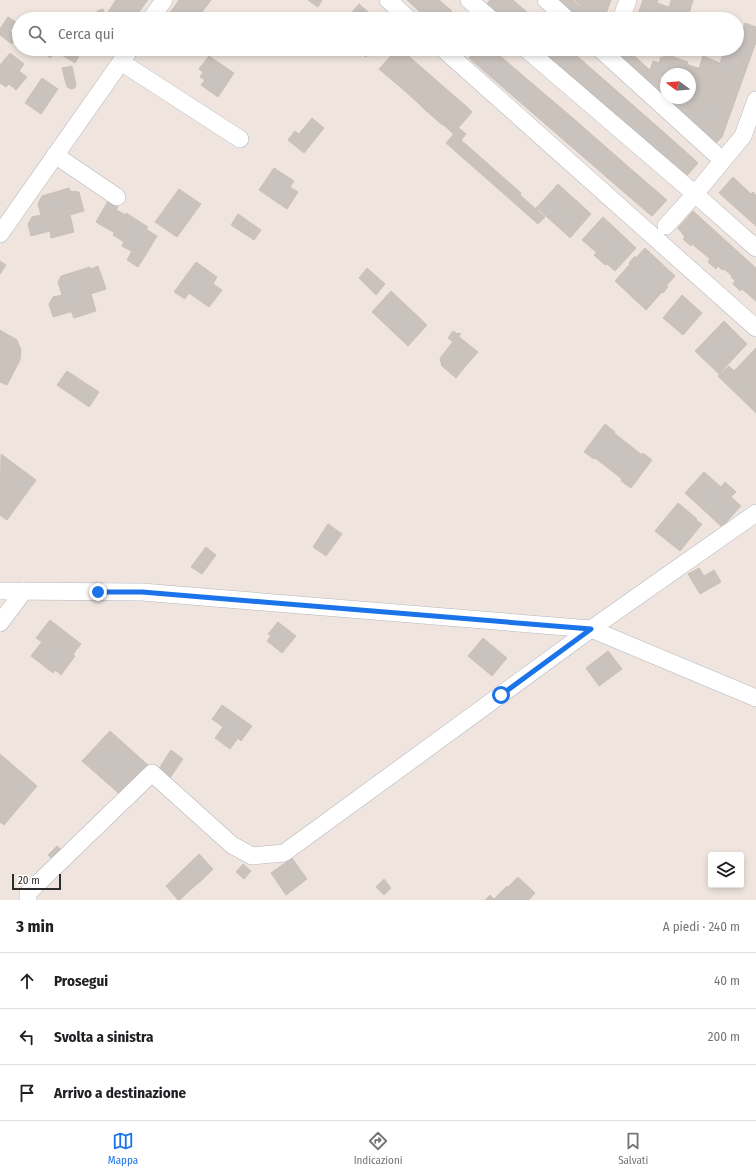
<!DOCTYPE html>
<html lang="it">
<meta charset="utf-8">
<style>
body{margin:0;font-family:"Fira Sans Condensed",sans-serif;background:#f2f2f2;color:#202124}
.controls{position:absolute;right:12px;bottom:12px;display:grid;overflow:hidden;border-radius:4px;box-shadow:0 2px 6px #0003}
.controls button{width:36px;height:36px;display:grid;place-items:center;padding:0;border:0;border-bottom:1px solid #e0e0e0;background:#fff;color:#202124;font:20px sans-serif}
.compass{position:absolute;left:660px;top:68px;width:36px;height:36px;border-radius:50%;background:#fff;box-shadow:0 2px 6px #0003;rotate:286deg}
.scale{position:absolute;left:12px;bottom:10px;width:49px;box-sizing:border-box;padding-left:4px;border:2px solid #2c2c2c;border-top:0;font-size:11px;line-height:14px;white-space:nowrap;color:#2c2c2c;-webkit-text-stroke:3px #fff;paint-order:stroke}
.stop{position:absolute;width:12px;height:12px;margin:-9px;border:3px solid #1a73e8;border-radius:50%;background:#fff}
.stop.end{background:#1a73e8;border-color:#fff;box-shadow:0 1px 4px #0008}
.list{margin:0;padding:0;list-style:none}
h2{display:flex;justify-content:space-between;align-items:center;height:52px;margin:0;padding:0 16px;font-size:17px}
h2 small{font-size:13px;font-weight:400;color:#757577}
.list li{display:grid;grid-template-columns:26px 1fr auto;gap:12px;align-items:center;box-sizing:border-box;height:56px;padding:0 16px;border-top:1px solid #e0e0e0}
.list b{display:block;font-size:15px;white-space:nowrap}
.list em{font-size:13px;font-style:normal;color:#757577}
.icon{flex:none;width:22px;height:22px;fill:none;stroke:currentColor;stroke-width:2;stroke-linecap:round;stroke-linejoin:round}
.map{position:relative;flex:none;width:756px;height:900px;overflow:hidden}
.search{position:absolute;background:#fff;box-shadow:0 2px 6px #0003;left:12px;right:12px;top:12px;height:44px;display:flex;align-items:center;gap:10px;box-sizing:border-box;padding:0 14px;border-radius:22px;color:#757577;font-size:15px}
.sheet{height:220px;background:#fff}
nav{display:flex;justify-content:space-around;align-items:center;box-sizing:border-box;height:56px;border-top:1px solid #e0e0e0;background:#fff;font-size:11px;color:#757577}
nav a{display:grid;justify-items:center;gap:2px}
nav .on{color:#1a73e8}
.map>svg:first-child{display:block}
.building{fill:#cac2bd;stroke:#cac1b7}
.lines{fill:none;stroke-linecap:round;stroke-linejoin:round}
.minor-casing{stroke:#b2b6c1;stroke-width:18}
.minor{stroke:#fff;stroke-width:17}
.route{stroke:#1a73e8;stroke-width:5}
</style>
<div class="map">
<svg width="756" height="900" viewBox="0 0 756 900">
<rect width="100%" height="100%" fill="#efe5de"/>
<g class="building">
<path d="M116 0H137L144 5 134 19H117L108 12Z"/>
<path d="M137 0H148L144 5Z"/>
<path d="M179 0H211L197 19H175L169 14Z"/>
<path d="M308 0H322L318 7Z"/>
<path d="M407 0H434L449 14 445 19H428Z"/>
<path d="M434 0H439L452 11 449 14Z"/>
<path d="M490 0H513L535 19H504L487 4Z"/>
<path d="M553 0H573L594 19H574Z"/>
<path d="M575 0H611L604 19H594Z"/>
<path d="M643 0H658L657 3 669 7 671 1 691 7 687 19H673V15L645 5 640 19H636Z"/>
<path d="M671 0H693L691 7 671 1Z"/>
<path d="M359 4 376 19H346Z"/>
<path d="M645 5 673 15V19H640Z"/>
<path d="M103 9 104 13H107L117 19H99L97 11Z"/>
<path d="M8 17 16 22 10 31 17 36 12 44 0 35V29Z"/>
<path d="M745 23 756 27V42L722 137 698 115 709 84 715 86 713 94 726 99 733 80 699 68 703 56 720 63 725 49H737V30L742 32Z"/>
<path d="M40 49H53L56 51 50 58Z"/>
<path d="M63 49H83L75 63 60 54Z"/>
<path d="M356 49H373L366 57Z"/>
<path d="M397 49H401L406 53 386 75 379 69Z"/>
<path d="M463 49H492L541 91 534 98 542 105 544 103 562 119 567 113 639 176 635 180 638 183 635 186 656 204 648 213 469 58 471 56Z"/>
<path d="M538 49H569L667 135 655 148 671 163 675 158 688 170 696 161 698 163 685 178Z"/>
<path d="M607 49H627L666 85V98H680L722 137 713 146Z"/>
<path d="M10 53 24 64 19 71 27 77 16 90 9 84 6 87 0 83V65Z"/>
<path d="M406 53 413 60 403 71 407 74 398 85 386 75Z"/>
<path d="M665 54 688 62 683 74H666V77L661 76 660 79 650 70 653 61 659 63 661 57 663 58Z"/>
<path d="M209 56 234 73 218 97 201 85 205 80 200 77 203 72 199 69Z"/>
<path d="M413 60 435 79 417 102 398 85 407 74 403 71Z"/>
<path d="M686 64 707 71 701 89 690 85V74H683Z"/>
<path d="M72 66 76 85 75 88 71 89 67 87 62 68Z"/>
<path d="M707 71 733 80 726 99 713 94 715 86 703 82Z"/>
<path d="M42 78 58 89 41 114 25 103Z"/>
<path d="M435 79 445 88 425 110 417 102Z"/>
<path d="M703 82 709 84 698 115 680 98H690V85L701 89Z"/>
<path d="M445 88 451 93 431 115 425 110Z"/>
<path d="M541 91 567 113 562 119 544 103 542 105 534 98Z"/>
<path d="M451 93 459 100 440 123 431 115Z"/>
<path d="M459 100 465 105 446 127 440 123Z"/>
<path d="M465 105 472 112 453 134 446 127Z"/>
<path d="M312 118 324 128 304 153 288 140 295 131 299 134Z"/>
<path d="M459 128 466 134 461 140 521 193 520 195 545 217 538 224 446 143Z"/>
<path d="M667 135 696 161 688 170 675 158 671 163 655 148Z"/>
<path d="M274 168 294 181 290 187 298 192 287 209 259 190Z"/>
<path d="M639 176 667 200 652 216 648 213 656 204 635 186 638 183 635 180Z"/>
<path d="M733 177 751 194 753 192 756 195V226L719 193Z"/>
<path d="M558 184 571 196 565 202 552 191Z"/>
<path d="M69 188 74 206 60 210 65 227 31 236 28 224 32 217 41 215 38 204 42 196Z"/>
<path d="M179 189 201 204 177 237 155 222Z"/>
<path d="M70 191 79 192 84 211 70 215 74 232 51 238 50 231 65 227 60 210 74 206Z"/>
<path d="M552 191 565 202 571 196 577 201 571 207 582 217 567 235 538 209 537 210 535 209Z"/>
<path d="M108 201 118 207 116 210 112 207 101 225 96 222Z"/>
<path d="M577 201 591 214 570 238 567 235 582 217 571 207Z"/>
<path d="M112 207 125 215 115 233 101 225Z"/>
<path d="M693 211 756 268V301L742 289 740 291 733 284 735 281 731 277 732 276 724 269 722 270 718 266 716 269 708 262 710 259 692 244 691 246 683 239 685 237 678 228Z"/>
<path d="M126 213 148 227 146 229 157 236 145 256 133 249 131 251 122 246 124 242 113 235Z"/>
<path d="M238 214 261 230 254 240 231 225Z"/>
<path d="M603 217 616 229 596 252 582 240Z"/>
<path d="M616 229 636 248 615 271 607 264 605 265 594 255Z"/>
<path d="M645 248 675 276 666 286 668 287 663 293 662 292 646 310 615 281 630 264 629 263 635 256 636 258Z"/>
<path d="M133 249 145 256 138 267 127 260Z"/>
<path d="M0 261 6 265 0 274Z"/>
<path d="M196 262 217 277 213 284 222 290 209 307 189 293 185 299 174 292Z"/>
<path d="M98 266 106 289 91 294 96 311 74 318 71 311 87 307 81 289 96 285 91 269Z"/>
<path d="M90 267 96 285 81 289 87 307 53 317 49 304 53 297 62 295 58 282 61 276Z"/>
<path d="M367 268 385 284 376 295 359 278Z"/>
<path d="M391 291 427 325 408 346 372 312Z"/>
<path d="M682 295 702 313 683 335 663 318Z"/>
<path d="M724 321 747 344 719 374 695 351Z"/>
<path d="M0 330 17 340 21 350 20 360 7 385 0 382Z"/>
<path d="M453 331 458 334 459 333 461 334 458 336 478 352 471 360 451 344 453 342 448 338Z"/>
<path d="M0 340 17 348 5 371 0 368Z"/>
<path d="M0 340 17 348 5 371 0 368Z"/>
<path d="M451 344 471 360 459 374 441 357Z"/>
<path d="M756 348V392L734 371Z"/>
<path d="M441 357 459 374 456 378 442 366 440 359Z"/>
<path d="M729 366 756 392V413L718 376Z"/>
<path d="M67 371 99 392 89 407 57 385Z"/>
<path d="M605 424 615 432 614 433 642 455 643 453 652 460 631 488 621 481 622 479 595 458 594 459 584 452Z"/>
<path d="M1 454 36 480 7 520 0 515Z"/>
<path d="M704 472 721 487 725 482 736 492 731 497 741 506 722 527 685 493Z"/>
<path d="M678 503 697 519 692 525 682 518 665 539 655 531Z"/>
<path d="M682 518 692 525 696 520 702 524 680 551 665 539Z"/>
<path d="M328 524 342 534 326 556 313 547Z"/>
<path d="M206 547 216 555 202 574 191 567Z"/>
<path d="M699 568 704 576 714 570 721 582 700 594 688 574Z"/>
<path d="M50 620 81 644 76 650 69 644 65 649 56 642 60 637 51 630 42 642 36 638Z"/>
<path d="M278 622 296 636 282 653 267 641 271 636 268 634Z"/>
<path d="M51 630 60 637 56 642 65 649 69 644 76 650 73 655 75 656 61 675 55 670 53 673 31 656Z"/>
<path d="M483 638 507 658 492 676 468 656Z"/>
<path d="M608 651 622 669 599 686 586 668Z"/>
<path d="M222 705 252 726 241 741 238 738 230 749 215 738 223 727 212 719Z"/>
<path d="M110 731 149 766 122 796 82 761Z"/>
<path d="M171 750 183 759 168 781 156 773Z"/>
<path d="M0 754 37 786 4 825 0 822Z"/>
<path d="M57 846 64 852 55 861 48 855Z"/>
<path d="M199 854 213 869 202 880 197 875 185 886 189 891 180 900H178L166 886Z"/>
<path d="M292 858 307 879 286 895 271 873Z"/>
<path d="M243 864 251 871 244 879 236 872Z"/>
<path d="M197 875 202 880 189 891 185 886Z"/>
<path d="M518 877 535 893 529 900H522L508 887Z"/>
<path d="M384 879 391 888 384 895 376 887Z"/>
<path d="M507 886 522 900H485L490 895 494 899Z"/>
</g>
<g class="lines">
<defs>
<g id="minor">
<path d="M388 0 409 19"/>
<path d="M469 0 491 19"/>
<path d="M546 0 567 19"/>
<path d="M151 19 164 0"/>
<path d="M621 19 628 0"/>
<path d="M443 49 756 328"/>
<path d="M526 49 695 194 756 248"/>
<path d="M600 49 722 160"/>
<path d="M121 62 240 139"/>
<path d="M55 155 117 197"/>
<path d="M666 226 695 194 743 136 756 100"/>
<path d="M0 234 130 49"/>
<path d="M0 591 142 592 591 629 756 698"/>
<path d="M0 623 24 591"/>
<path d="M28 900V893L152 773 232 845 252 856 284 853 591 629 756 513"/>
</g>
</defs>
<use href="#minor" class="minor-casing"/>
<use href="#minor" class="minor"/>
</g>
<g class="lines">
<path class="route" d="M98 592H142L591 629 501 695"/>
</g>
</svg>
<div class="controls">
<button><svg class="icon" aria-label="layers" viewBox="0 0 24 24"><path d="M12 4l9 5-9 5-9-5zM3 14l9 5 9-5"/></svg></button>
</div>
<svg class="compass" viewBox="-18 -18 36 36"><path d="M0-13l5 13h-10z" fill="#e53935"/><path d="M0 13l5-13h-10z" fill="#757577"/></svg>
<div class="scale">20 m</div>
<div class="stop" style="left:501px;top:695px"></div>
<div class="stop end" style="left:98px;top:592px"></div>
<div class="search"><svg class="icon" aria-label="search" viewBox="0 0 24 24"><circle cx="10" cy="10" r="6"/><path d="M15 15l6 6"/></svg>Cerca qui</div>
</div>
<section class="sheet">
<h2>3 min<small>A piedi · 240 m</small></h2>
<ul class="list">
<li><svg class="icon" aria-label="ahead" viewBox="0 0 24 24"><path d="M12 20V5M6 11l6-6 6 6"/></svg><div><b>Prosegui</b></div><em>40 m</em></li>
<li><svg class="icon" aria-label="left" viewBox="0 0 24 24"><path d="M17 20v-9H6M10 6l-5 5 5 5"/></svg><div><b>Svolta a sinistra</b></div><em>200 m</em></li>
<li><svg class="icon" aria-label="arrive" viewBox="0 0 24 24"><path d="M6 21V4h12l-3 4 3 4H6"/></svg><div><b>Arrivo a destinazione</b></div></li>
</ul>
</section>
<nav>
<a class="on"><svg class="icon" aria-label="map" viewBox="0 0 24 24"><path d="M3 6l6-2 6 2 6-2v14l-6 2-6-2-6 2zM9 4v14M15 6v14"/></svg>Mappa</a>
<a><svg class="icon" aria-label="directions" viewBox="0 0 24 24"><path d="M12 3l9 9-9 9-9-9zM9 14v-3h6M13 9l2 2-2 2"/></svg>Indicazioni</a>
<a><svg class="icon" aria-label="saved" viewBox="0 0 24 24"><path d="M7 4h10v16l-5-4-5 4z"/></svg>Salvati</a>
</nav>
